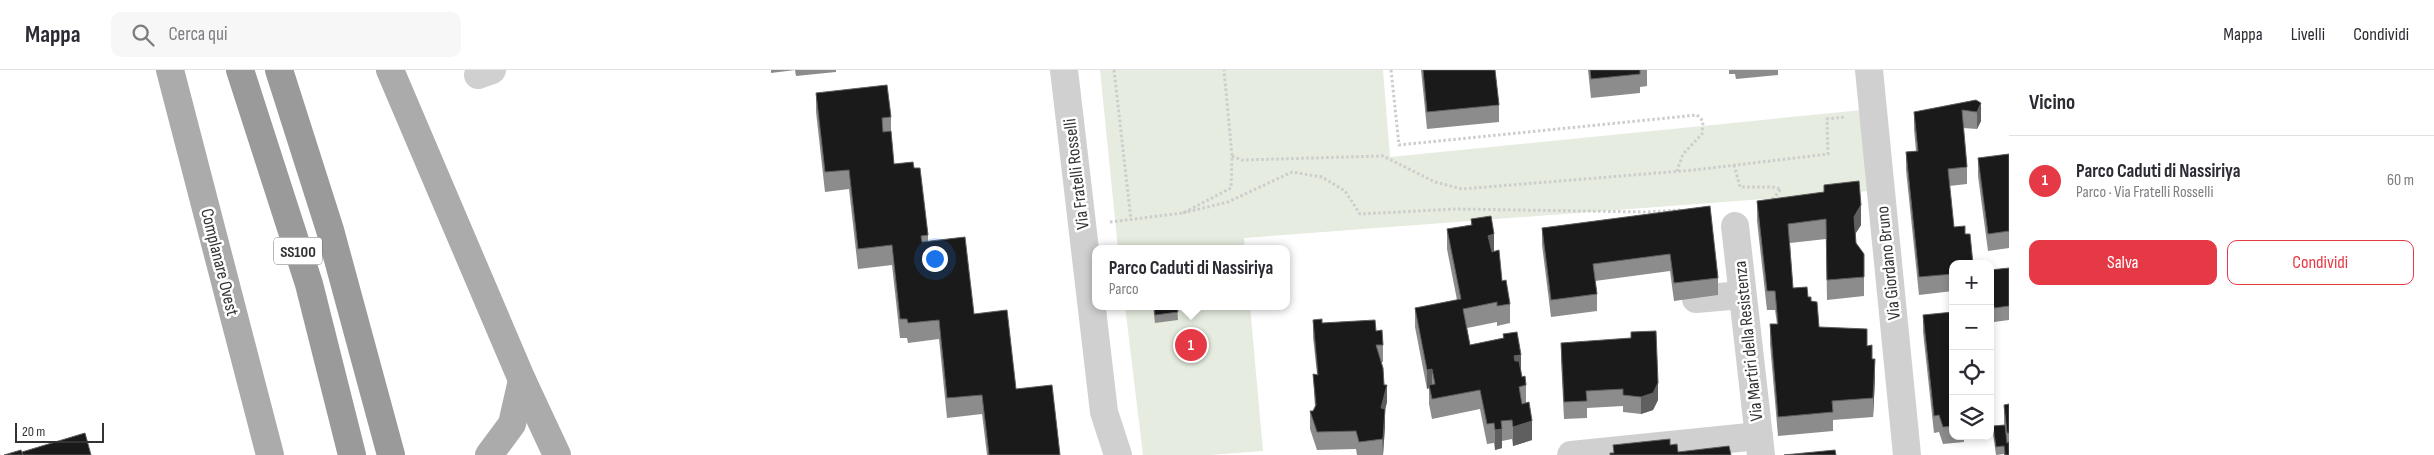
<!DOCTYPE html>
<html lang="it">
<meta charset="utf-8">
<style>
body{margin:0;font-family:"Sofia Sans Condensed",sans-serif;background:#f7f7f7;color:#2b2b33}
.controls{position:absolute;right:15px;bottom:15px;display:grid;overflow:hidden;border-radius:10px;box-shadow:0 2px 8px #0003}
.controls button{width:45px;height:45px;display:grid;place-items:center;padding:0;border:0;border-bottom:1px solid #e1e1e2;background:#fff;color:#2b2b33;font:25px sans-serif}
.scale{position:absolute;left:15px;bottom:12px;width:89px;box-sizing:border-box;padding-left:5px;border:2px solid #333;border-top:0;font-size:14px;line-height:18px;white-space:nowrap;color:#333;-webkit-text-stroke:4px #fff;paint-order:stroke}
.you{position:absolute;left:934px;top:188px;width:18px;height:18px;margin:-12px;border:4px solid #fff;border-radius:50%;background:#1a73e8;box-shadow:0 0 0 8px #1a73e833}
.badge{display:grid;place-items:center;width:32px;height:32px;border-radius:50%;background:#e63946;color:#fff;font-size:16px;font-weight:700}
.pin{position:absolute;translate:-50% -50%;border:2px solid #fff;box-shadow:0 1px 5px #0006}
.popup{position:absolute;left:1092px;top:175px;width:198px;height:65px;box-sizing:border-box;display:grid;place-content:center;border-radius:10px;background:#fff;filter:drop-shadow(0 1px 4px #0005);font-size:16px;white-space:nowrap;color:#7c7c81}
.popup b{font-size:19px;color:#2b2b33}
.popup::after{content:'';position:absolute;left:50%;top:100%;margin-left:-10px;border:10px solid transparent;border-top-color:#fff}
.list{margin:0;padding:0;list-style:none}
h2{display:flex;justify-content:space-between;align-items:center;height:65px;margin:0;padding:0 20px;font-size:21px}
h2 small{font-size:16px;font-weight:400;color:#7c7c81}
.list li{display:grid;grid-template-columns:32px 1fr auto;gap:15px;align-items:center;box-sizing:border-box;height:90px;padding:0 20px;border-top:1px solid #e1e1e2}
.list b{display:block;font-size:19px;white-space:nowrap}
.list p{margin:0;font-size:16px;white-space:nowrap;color:#7c7c81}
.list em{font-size:16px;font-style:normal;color:#7c7c81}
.actions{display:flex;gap:10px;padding:15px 20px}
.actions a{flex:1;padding:11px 0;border:1px solid #e63946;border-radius:10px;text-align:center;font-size:18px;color:#e63946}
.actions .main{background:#e63946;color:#fff}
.icon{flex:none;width:28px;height:28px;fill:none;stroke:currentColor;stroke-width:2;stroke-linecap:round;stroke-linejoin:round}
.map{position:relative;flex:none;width:2009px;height:385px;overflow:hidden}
header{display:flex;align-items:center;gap:30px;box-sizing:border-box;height:70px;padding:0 25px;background:#fff;border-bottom:1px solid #e1e1e2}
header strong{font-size:24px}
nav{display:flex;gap:28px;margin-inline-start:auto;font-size:18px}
.search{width:350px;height:45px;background:#f7f7f7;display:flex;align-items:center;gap:12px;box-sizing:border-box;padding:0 18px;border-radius:10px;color:#7c7c81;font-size:19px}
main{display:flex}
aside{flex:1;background:#fff}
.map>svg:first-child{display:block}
.park{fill:#e6ecdf}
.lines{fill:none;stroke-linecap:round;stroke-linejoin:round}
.path{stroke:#cdcdcd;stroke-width:3;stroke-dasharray:2.5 2.5;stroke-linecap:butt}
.minor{stroke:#d0d0d0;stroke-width:28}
.major{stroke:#ababab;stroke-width:28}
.highway{stroke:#9a9a9a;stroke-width:28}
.wall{fill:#8c8c8c}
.shaded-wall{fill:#5f5f5f}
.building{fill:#1a1a1a;stroke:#5f5f5f}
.labels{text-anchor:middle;stroke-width:5;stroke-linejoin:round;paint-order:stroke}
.shield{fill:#fff;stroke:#707070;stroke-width:1}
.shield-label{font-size:16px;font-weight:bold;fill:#333}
.street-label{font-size:18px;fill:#333;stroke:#fff}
</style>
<header>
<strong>Mappa</strong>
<div class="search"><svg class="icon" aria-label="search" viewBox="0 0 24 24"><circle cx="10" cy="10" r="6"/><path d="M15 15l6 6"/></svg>Cerca qui</div>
<nav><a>Mappa</a><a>Livelli</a><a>Condividi</a></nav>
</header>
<main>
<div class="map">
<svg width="2009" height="385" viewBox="0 0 2009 385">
<rect width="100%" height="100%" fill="#fff"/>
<g class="park">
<path d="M1100 0H1383L1390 87 1862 40 1869 121 1244 168 1245 179H1118Z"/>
<path d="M1125 236H1250L1263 381 1210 385H1143Z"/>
</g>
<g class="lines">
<g class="path">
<path d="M1114 0 1131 150"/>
<path d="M1391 0 1399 75 1697 45 1703 51 1702 64 1683 84 1677 101"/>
<path d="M1232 86 1242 90 1383 86 1435 112 1462 119 1694 100 1828 84 1827 49 1845 47"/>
<path d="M1734 95 1740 117H1772L1781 119 1771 131"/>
<path d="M1183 143 1228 132 1292 102 1322 107 1345 121 1360 144 1457 139 1646 142 1680 140"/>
<path d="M1110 152 1183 143 1231 118 1232 86 1224 0"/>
</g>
<g class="minor">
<path d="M1064 0 1104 342 1118 385"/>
<path d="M1869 0 1907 385"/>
<path d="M478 5 492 0"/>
<path d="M1735 156 1761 385"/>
<path d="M1696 229 1742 225"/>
<path d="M1571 385 1759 366"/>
</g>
<g class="major">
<path d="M170 0 270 385"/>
<path d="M390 0 522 310 557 385"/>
<path d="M489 385 512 354 522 310"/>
</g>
<g class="highway">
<path d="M240 0 309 214 352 385"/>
<path d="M279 0 330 160 391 385"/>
</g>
</g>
<g class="wall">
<path d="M771 0H836V2L796 6 795 0 771 3Z"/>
<path d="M1421 0H1495L1499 35V52L1427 59Z"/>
<path d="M1588 0H1647V16L1640 17V23L1591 28Z"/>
<path d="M1729 0H1778V5L1736 9 1735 4H1729Z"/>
<path d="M816 23 891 47V61L894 94 914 98 928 165V171L974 244 1016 319 1060 385H987L982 344 947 348 939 269 908 273 907 268H900L892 195 858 199 849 119 825 122 816 42Z"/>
<path d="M1976 30 1981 51 1977 59 1963 58 1967 97V114L1949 116 1953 194V221L1919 225 1906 100V82L1916 81 1914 59V42Z"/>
<path d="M2009 84V178L1988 181 1978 106V88Z"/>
<path d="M1824 115 1861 155 1855 164 1856 173 1864 207V226L1827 230 1826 169 1790 173 1793 218 1808 227 1811 231 1819 257 1867 276 1872 289 1875 309 1873 347 1833 350V361L1778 366 1770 274V254H1777L1775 240H1767L1757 151V131L1824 122Z"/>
<path d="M1710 136 1718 208V225L1674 231 1670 201 1595 211 1597 224V241L1551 247 1542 175V158Z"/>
<path d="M1471 149 1494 181 1502 211 1510 234V253L1497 256V252L1467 258 1470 275 1503 268V264L1522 307 1526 315V333L1532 370 1513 376 1512 369 1502 371V378L1495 380 1494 373 1487 374 1480 339 1432 349 1429 334V318L1427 319 1415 257V238L1457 230 1447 179V159L1471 155Z"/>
<path d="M2009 198V250L1994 252 1990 223V200Z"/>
<path d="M1153 236H1177L1178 250 1155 253Z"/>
<path d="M1953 242V366H1973L1964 367V372L1943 374 1939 362 1934 363 1923 262V245Z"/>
<path d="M1313 250 1322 253 1376 261 1383 275V292H1381L1387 332 1385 340V356L1383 385H1357L1356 379 1317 380 1310 359V341H1313L1315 338 1313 304H1317L1313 267Z"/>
<path d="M1561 273 1658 330 1653 340 1641 344 1623 342V336L1587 338V348L1564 349 1561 290Z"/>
<path d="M2009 334V385H2004V384L1996 385 1993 364V356L2004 355V335Z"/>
</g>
<g class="shaded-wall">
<path d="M1981 33V51L1977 59V42Z"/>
<path d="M1861 135V155L1854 166V147Z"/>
<path d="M1494 164V183L1488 185V166Z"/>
<path d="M1521 285V304L1514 306V286Z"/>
<path d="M1875 289V309L1873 347V328Z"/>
<path d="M1432 299V318L1429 315V318L1427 319V300Z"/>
<path d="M1658 313V330L1653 340 1641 344V327Z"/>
<path d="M1387 315V332L1385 340V356L1383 385 1381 338Z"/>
<path d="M1532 351V370L1513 376V357Z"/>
<path d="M1502 359V378L1495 380V360Z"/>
</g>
<g class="building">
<path d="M1423 0H1495L1499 35 1427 42Z"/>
<path d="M1590 0H1640V4L1591 9Z"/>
<path d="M887 15 891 47 882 48 883 62 891 61 894 94 913 92 914 98H920L928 165 921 166 922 172 965 167 974 244 1007 240 1016 319 1052 315 1060 385H989L982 325 947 328 939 250 908 253 907 249H900L892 175 858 179 849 100 825 102 816 23Z"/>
<path d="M1976 30 1981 33 1977 42 1962 40 1967 97 1948 99 1954 157 1965 156V164H1970L1973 194H1953V204L1919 207 1906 82 1918 81 1914 42Z"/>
<path d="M2009 84V161L1988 164 1978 88Z"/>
<path d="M1859 111 1861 135 1854 147 1856 173 1864 184V207L1827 210 1826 149 1788 154 1793 218 1807 217 1808 227H1811V231L1817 232 1819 257 1867 259V276L1872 275V289H1875L1873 328 1832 331 1833 342 1778 347 1770 254H1778L1775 221H1767L1757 131 1824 122V115Z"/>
<path d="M1710 136 1718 208 1674 213 1670 184 1593 194 1597 224 1551 230 1542 158Z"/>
<path d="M1491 146 1494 164 1488 166 1492 182 1499 180 1502 211 1506 210 1510 234 1497 236V232L1463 239 1470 275 1504 268 1503 264 1517 262 1521 285 1514 286 1515 291H1519L1522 307 1525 306 1526 315 1519 317 1522 334 1529 332 1532 351 1513 357 1512 350 1501 351 1502 359 1495 360 1494 353 1487 354 1480 320 1432 329 1429 315 1435 314 1432 299 1427 300 1415 238 1461 229 1447 159 1472 155 1471 149Z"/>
<path d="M2009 198V236L1994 238 1990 209V200Z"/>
<path d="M1154 236H1177L1178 242 1155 245Z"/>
<path d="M1953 242V356L1943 357 1939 345 1934 346 1923 245Z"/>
<path d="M1322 249V253L1375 250 1376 261 1382 260 1383 275H1376L1383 298 1384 315H1387L1381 338 1385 339 1383 369 1359 372 1356 361 1317 362 1310 341H1313L1316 335 1313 304 1318 305 1313 250Z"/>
<path d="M1656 261 1658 313 1653 323 1641 327 1623 325V319L1586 321 1587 331 1564 332 1561 273 1631 268V262Z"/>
<path d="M2009 334V363H2007L2004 335Z"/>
<path d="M2005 355 2007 373 2009 372V385H2005L2004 376 1996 377 1993 356Z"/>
<path d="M85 363 91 385H23L22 382Z"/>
<path d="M1670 369V375L1677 374 1678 382 1729 376 1731 385H1610V383H1614L1613 375Z"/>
<path d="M21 380 23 385H4Z"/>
<path d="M1835 380 1836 385H1784Z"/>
</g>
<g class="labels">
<rect class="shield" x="274" y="167.5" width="48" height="27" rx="4"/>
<g class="shield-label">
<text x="298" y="187">SS100</text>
</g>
<g class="street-label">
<text transform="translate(1076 104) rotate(-97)" y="6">Via Fratelli Rosselli</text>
<text transform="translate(220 192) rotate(76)" y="6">Complanare Ovest</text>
<text transform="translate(1888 193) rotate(-96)" y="6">Via Giordano Bruno</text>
<text transform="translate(1748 271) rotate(-96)" y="6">Via Martiri della Resistenza</text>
</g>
</g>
</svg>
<div class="controls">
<button>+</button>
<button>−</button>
<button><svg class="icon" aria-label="locate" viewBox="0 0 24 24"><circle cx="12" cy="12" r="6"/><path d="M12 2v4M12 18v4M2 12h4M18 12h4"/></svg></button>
<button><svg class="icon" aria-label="layers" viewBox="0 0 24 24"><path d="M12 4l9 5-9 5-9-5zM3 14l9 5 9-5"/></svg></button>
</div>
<div class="scale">20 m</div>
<div class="you"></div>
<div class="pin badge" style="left:1191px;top:275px">1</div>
<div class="popup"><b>Parco Caduti di Nassiriya</b>Parco</div>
</div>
<aside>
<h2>Vicino<small></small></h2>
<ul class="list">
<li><span class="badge">1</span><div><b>Parco Caduti di Nassiriya</b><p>Parco · Via Fratelli Rosselli</p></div><em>60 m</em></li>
</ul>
<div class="actions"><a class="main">Salva</a><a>Condividi</a></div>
</aside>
</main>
